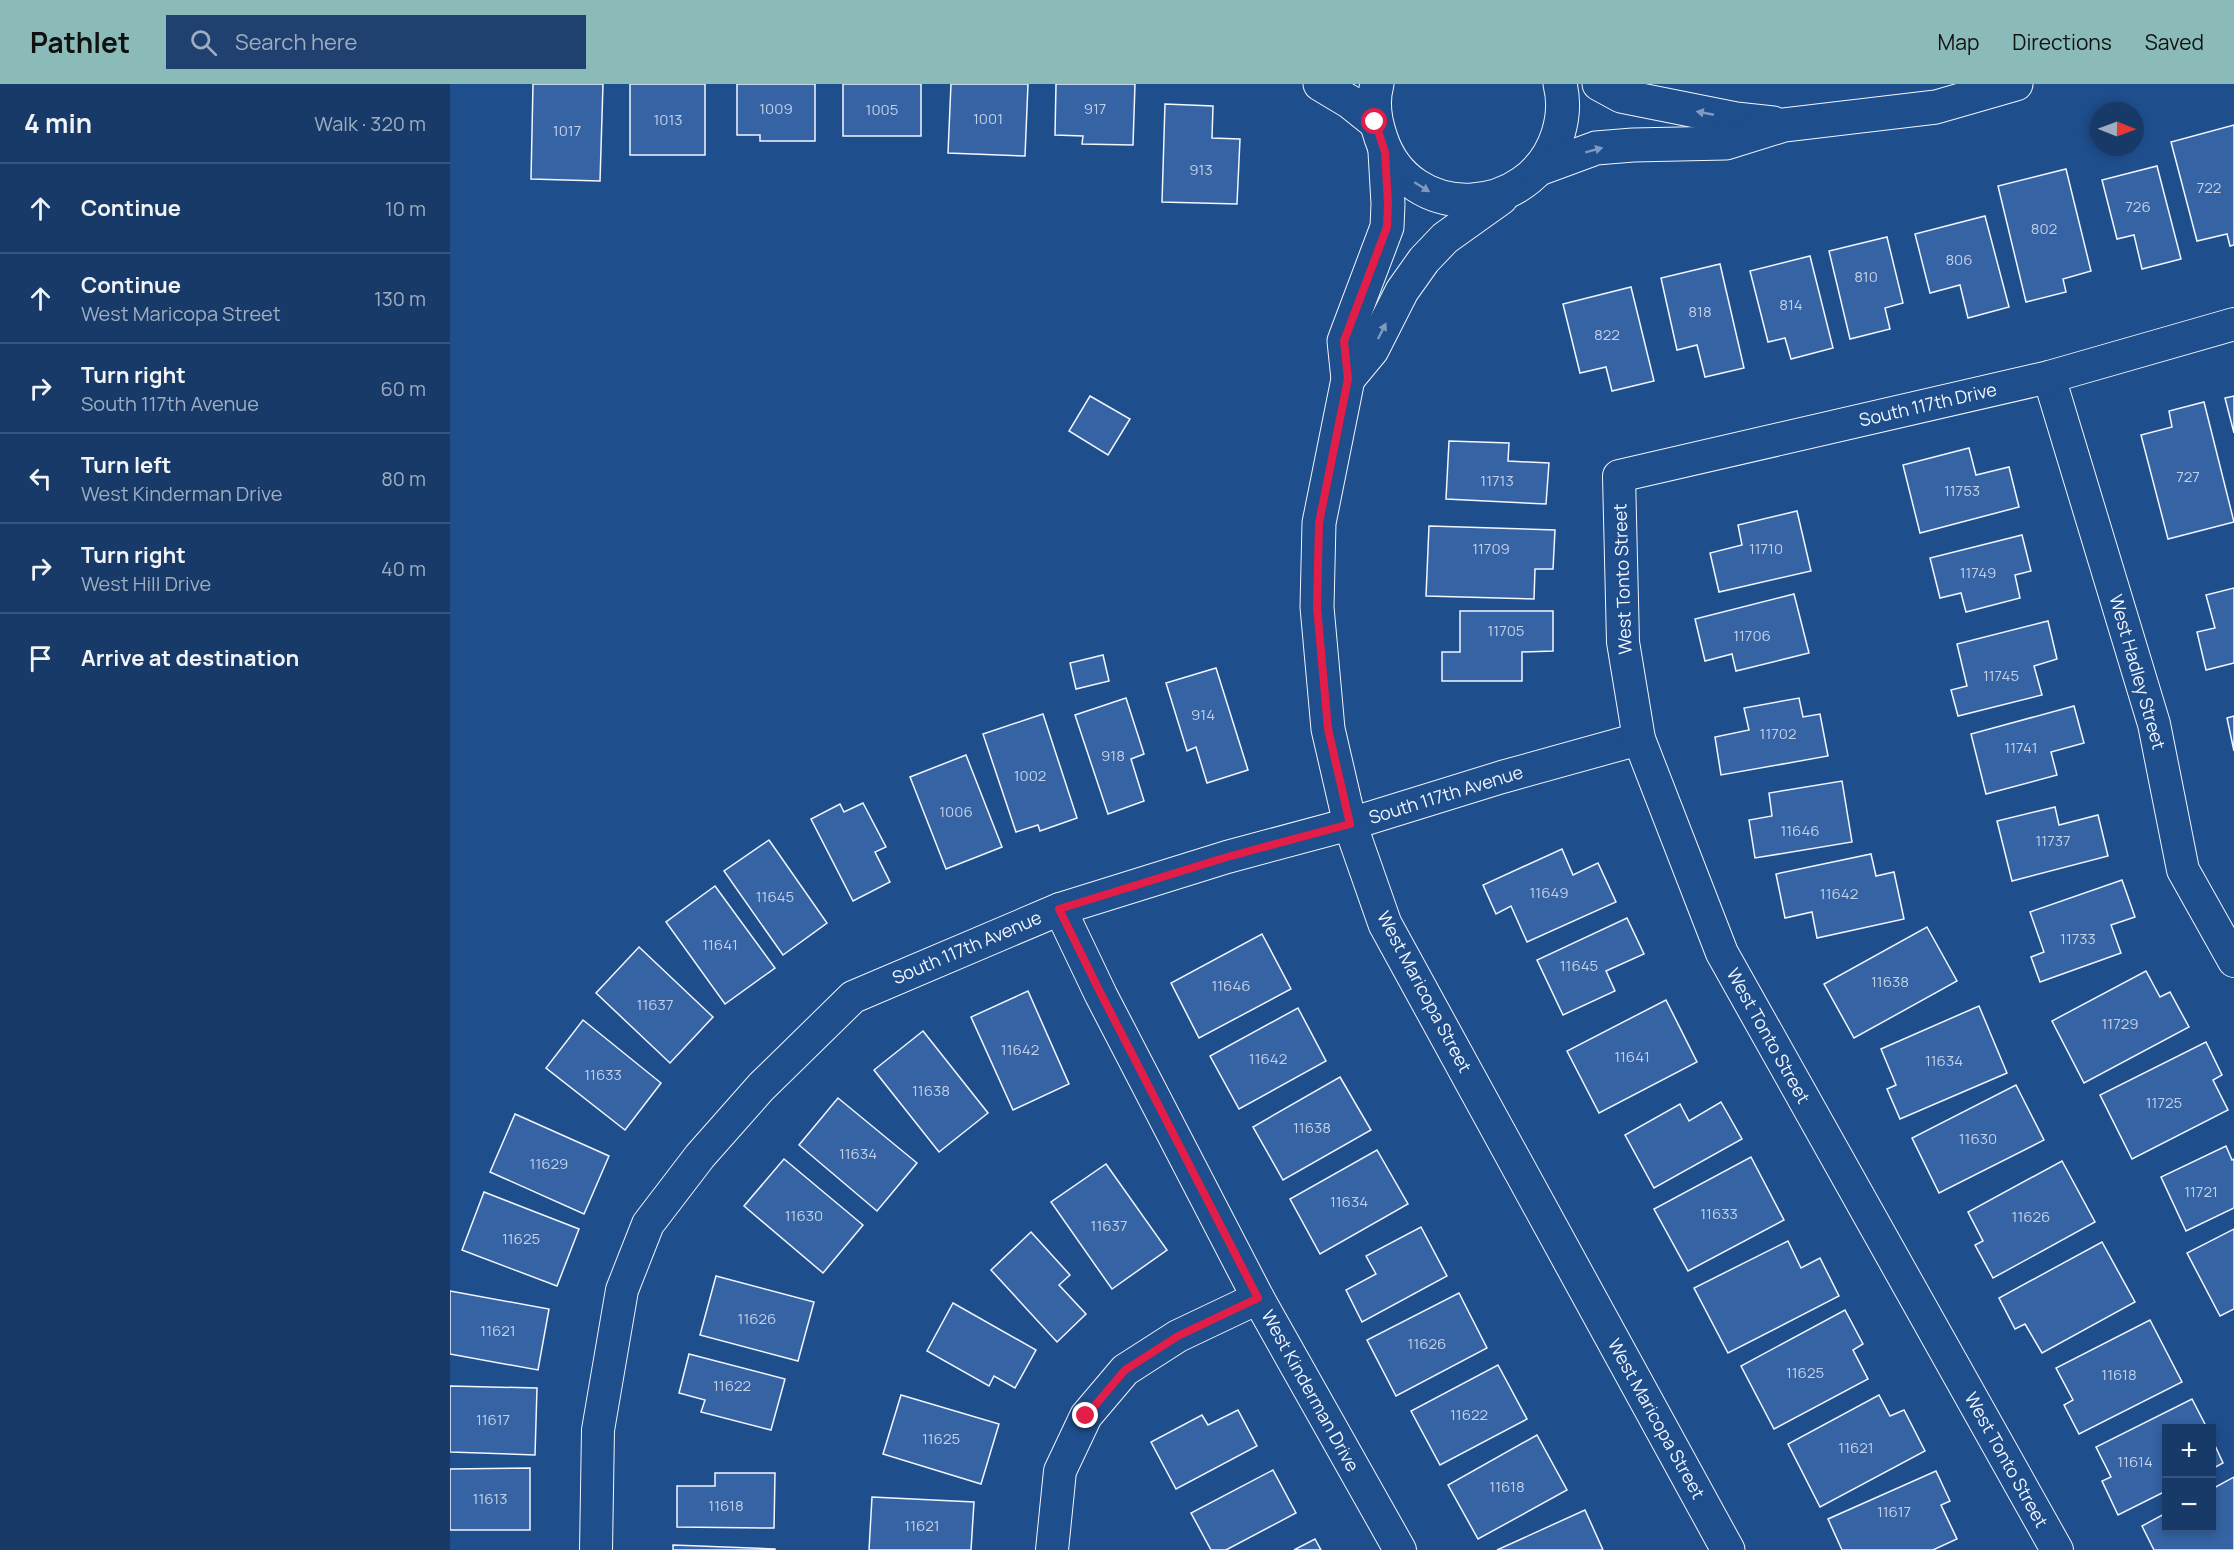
<!DOCTYPE html>
<meta charset="utf-8">
<style>
body{margin:0;font-family:Manrope,sans-serif;background:#20416f;color:#f1f3f6}
.controls{position:absolute;right:18px;bottom:18px;display:grid;overflow:hidden;border-radius:0px;box-shadow:0 3px 9px #0003}
.controls button{width:54px;height:54px;display:grid;place-items:center;padding:0;border:0;border-bottom:2px solid #36547d;background:#173a69;color:#f1f3f6;font:30px sans-serif}
.compass{position:absolute;left:1640px;top:18px;width:54px;height:54px;border-radius:50%;background:#173a69;box-shadow:0 3px 9px #0003;rotate:91deg}
.stop{position:absolute;width:18px;height:18px;margin:-14px;border:4px solid #e11d48;border-radius:50%;background:#fff}
.stop.end{background:#e11d48;border-color:#fff;box-shadow:0 2px 6px #0008}
.list{margin:0;padding:0;list-style:none}
h2{display:flex;justify-content:space-between;align-items:center;height:78px;margin:0;padding:0 24px;font-size:26px}
h2 small{font-size:20px;font-weight:400;color:#9eadc0}
.list li{display:grid;grid-template-columns:39px 1fr auto;gap:18px;align-items:center;box-sizing:border-box;height:90px;padding:0 24px;border-top:2px solid #36547d}
.list b{display:block;font-size:22px;white-space:nowrap}
.list p{margin:0;font-size:20px;white-space:nowrap;color:#9eadc0}
.list em{font-size:20px;font-style:normal;color:#9eadc0}
.icon{flex:none;width:33px;height:33px;fill:none;stroke:currentColor;stroke-width:2;stroke-linecap:round;stroke-linejoin:round}
.map{position:relative;flex:none;width:1784px;height:1466px;overflow:hidden}
header{display:flex;align-items:center;gap:36px;box-sizing:border-box;height:84px;padding:0 30px;background:#8bbbb9;color:#111}
header strong{font-size:28px}
nav{display:flex;gap:33px;margin-inline-start:auto;font-size:21px}
.search{width:420px;height:54px;background:#20416f;display:flex;align-items:center;gap:15px;box-sizing:border-box;padding:0 21px;border-radius:0px;color:#9eadc0;font-size:22px}
main{display:flex}
aside{flex:1;background:#173a69}
.map>svg:first-child{display:block}
.building{fill:#3563a3;stroke:#f2f6ff;stroke-width:1.5}
.lines{fill:none;stroke-linecap:round;stroke-linejoin:round}
.street-casing{stroke:#f2f6ff;stroke-width:34}
.secondary-casing{stroke:#f2f6ff;stroke-width:35}
.street{stroke:#1f4e8c;stroke-width:32}
.secondary{stroke:#1f4e8c;stroke-width:33}
.oneway{fill:#7e9ac0}
.route{stroke:#e11d48;stroke-width:8}
.labels{text-anchor:middle;stroke-width:4.5;stroke-linejoin:round;paint-order:stroke}
.number-label{font-size:15px;fill:#c3d1e8}
.street-label{font-size:18px;fill:#f2f6ff;stroke:#1f4e8c}
</style>
<header>
<strong>Pathlet</strong>
<div class="search"><svg class="icon" aria-label="search" viewBox="0 0 24 24"><circle cx="10" cy="10" r="6"/><path d="M15 15l6 6"/></svg>Search here</div>
<nav><a>Map</a><a>Directions</a><a>Saved</a></nav>
</header>
<main>
<aside>
<h2>4 min<small>Walk · 320 m</small></h2>
<ul class="list">
<li><svg class="icon" aria-label="ahead" viewBox="0 0 24 24"><path d="M12 20V5M6 11l6-6 6 6"/></svg><div><b>Continue</b></div><em>10 m</em></li>
<li><svg class="icon" aria-label="ahead" viewBox="0 0 24 24"><path d="M12 20V5M6 11l6-6 6 6"/></svg><div><b>Continue</b><p>West Maricopa Street</p></div><em>130 m</em></li>
<li><svg class="icon" aria-label="right" viewBox="0 0 24 24"><path d="M7 20v-9h11M14 6l5 5-5 5"/></svg><div><b>Turn right</b><p>South 117th Avenue</p></div><em>60 m</em></li>
<li><svg class="icon" aria-label="left" viewBox="0 0 24 24"><path d="M17 20v-9H6M10 6l-5 5 5 5"/></svg><div><b>Turn left</b><p>West Kinderman Drive</p></div><em>80 m</em></li>
<li><svg class="icon" aria-label="right" viewBox="0 0 24 24"><path d="M7 20v-9h11M14 6l5 5-5 5"/></svg><div><b>Turn right</b><p>West Hill Drive</p></div><em>40 m</em></li>
<li><svg class="icon" aria-label="arrive" viewBox="0 0 24 24"><path d="M6 21V4h12l-3 4 3 4H6"/></svg><div><b>Arrive at destination</b></div></li>
</ul>
</aside>
<div class="map">
<svg width="1784" height="1466" viewBox="0 0 1784 1466">
<rect width="100%" height="100%" fill="#1f4e8c"/>
<g class="building">
<path d="M83 0H153L150 97 81 95Z"/>
<rect x="180" y="0" width="75" height="71"/>
<path d="M287 0H365V57H310V51H287Z"/>
<rect x="393" y="0" width="78" height="52"/>
<path d="M501 0H578L575 72 498 69Z"/>
<path d="M606 0H685L683 61 632 60 633 52 605 51Z"/>
<path d="M715 20 763 22 762 54 790 55 787 120 712 118Z"/>
<path d="M1784 41V161L1780 162 1777 150 1747 157 1721 58Z"/>
<path d="M1707 82 1731 175 1692 185 1684 151 1667 155 1652 96Z"/>
<path d="M1616 85 1641 187 1613 195 1616 208 1576 218 1548 102Z"/>
<path d="M1535 132 1559 223 1518 234 1510 201 1480 209 1465 150Z"/>
<path d="M1437 153 1453 219 1435 224 1440 245 1400 255 1379 167Z"/>
<path d="M1360 172 1383 264 1341 275 1335 254 1318 258 1300 187Z"/>
<path d="M1270 180 1294 284 1255 293 1247 261 1227 266 1211 194Z"/>
<path d="M1181 203 1204 297 1162 307 1156 283 1130 289 1113 220Z"/>
<path d="M640 312 680 335 658 371 619 347Z"/>
<path d="M1784 312V349L1775 314Z"/>
<path d="M1754 318 1784 438 1718 455 1691 351 1722 343 1719 327Z"/>
<path d="M999 357 1059 359 1058 377 1099 379 1096 420 996 415Z"/>
<path d="M1519 364 1526 391 1559 383 1569 423 1470 449 1453 381Z"/>
<path d="M1347 427 1361 487 1269 508 1260 469 1292 461 1288 441Z"/>
<path d="M979 442 1105 446 1103 485H1085L1084 515 976 512Z"/>
<path d="M1572 451 1581 487 1565 491 1570 514 1516 528 1511 509 1490 514 1480 474Z"/>
<path d="M1784 504V579L1756 586 1747 548 1765 544 1756 511Z"/>
<path d="M1344 510 1359 569 1286 587 1282 570 1255 577 1245 535Z"/>
<path d="M1010 527H1103V567L1072 568V597H992V568H1010Z"/>
<path d="M1598 537 1607 575 1584 582 1592 611 1508 632 1501 606 1517 602 1507 560Z"/>
<path d="M653 571 659 597 626 605 620 579Z"/>
<path d="M766 584 798 686 757 699 746 663 737 667 716 599Z"/>
<path d="M676 614 694 670 681 675 694 717 658 730 625 631Z"/>
<path d="M1349 614 1353 633 1370 630 1378 672 1271 691 1265 653 1299 646 1294 624Z"/>
<path d="M1624 622 1634 659 1601 668 1607 691 1536 710 1521 650Z"/>
<path d="M593 630 627 734 590 747 588 741 566 748 533 650Z"/>
<path d="M1784 632V667L1777 634Z"/>
<path d="M516 671 552 763 496 785 460 693Z"/>
<path d="M1392 697 1402 758 1305 774 1299 736 1322 732 1319 709Z"/>
<path d="M413 719 436 763 425 768 440 798 403 817 361 735 390 720 394 728Z"/>
<path d="M1605 723 1609 741 1648 731 1658 772 1562 797 1547 737Z"/>
<path d="M319 756 377 839 333 871 274 787Z"/>
<path d="M1112 765 1123 791 1148 779 1166 818 1077 858 1061 822 1046 830 1033 801Z"/>
<path d="M1421 770 1426 792 1444 788 1454 835 1367 854 1362 828 1335 834 1326 790Z"/>
<path d="M1672 796 1685 833 1661 841 1671 869 1590 898 1581 873 1594 868 1580 828Z"/>
<path d="M265 802 325 884 275 920 216 838Z"/>
<path d="M1177 834 1194 870 1156 887 1165 907 1113 931 1087 876Z"/>
<path d="M1477 843 1507 897 1404 954 1374 900Z"/>
<path d="M812 850 841 905 749 954 721 899Z"/>
<path d="M189 863 263 933 220 979 146 909Z"/>
<path d="M1696 887 1710 913 1720 908 1739 943 1634 999 1602 937Z"/>
<path d="M578 907 619 1000 563 1026 521 933Z"/>
<path d="M1216 916 1247 978 1149 1029 1117 967Z"/>
<path d="M1529 922 1557 989 1450 1035 1437 1005 1446 1001 1431 965Z"/>
<path d="M848 924 876 977 789 1025 760 972Z"/>
<path d="M133 936 211 999 175 1046 96 984Z"/>
<path d="M473 947 538 1029 489 1068 424 986Z"/>
<path d="M1756 958 1772 991 1763 996 1778 1026 1682 1075 1650 1011Z"/>
<path d="M890 993 921 1046 833 1096 803 1043Z"/>
<path d="M1566 1001 1594 1056 1489 1109 1462 1054Z"/>
<path d="M388 1014 467 1079 427 1127 349 1061Z"/>
<path d="M1271 1018 1292 1055 1204 1104 1175 1051 1230 1020 1239 1037Z"/>
<path d="M65 1030 159 1072 134 1130 40 1088Z"/>
<path d="M1776 1062 1782 1076 1784 1075V1124L1736 1147 1711 1093Z"/>
<path d="M927 1066 958 1120 870 1170 840 1115Z"/>
<path d="M1301 1073 1334 1136 1238 1187 1204 1125Z"/>
<path d="M334 1075 413 1141 373 1189 294 1122Z"/>
<path d="M1612 1077 1645 1138 1543 1194 1525 1161 1533 1157 1518 1128Z"/>
<path d="M656 1080 717 1166 662 1205 601 1118Z"/>
<path d="M34 1108 129 1145 107 1202 12 1166Z"/>
<path d="M971 1143 997 1192 912 1238 896 1206 926 1190 916 1172Z"/>
<path d="M1784 1145V1225L1770 1232 1737 1169Z"/>
<path d="M581 1148 620 1191 609 1201 636 1230 607 1258 541 1186Z"/>
<path d="M1338 1157 1351 1184 1370 1174 1389 1212 1278 1269 1244 1204Z"/>
<path d="M1652 1158 1685 1218 1592 1269 1575 1240 1565 1245 1549 1214Z"/>
<path d="M266 1192 364 1218 348 1277 250 1251Z"/>
<path d="M0 1207 99 1225 88 1286 0 1270Z"/>
<path d="M1009 1209 1037 1264 946 1312 917 1256Z"/>
<path d="M503 1219 586 1266 565 1304 544 1292 539 1302 477 1267Z"/>
<path d="M1395 1226 1413 1260 1403 1266 1418 1295 1324 1345 1291 1282Z"/>
<path d="M1700 1236 1732 1298 1629 1350 1614 1321 1623 1316 1606 1284Z"/>
<path d="M239 1270 335 1295 321 1346 251 1328 255 1316 229 1309Z"/>
<path d="M1048 1281 1077 1335 990 1381 961 1327Z"/>
<path d="M0 1302 87 1304 85 1371 0 1368Z"/>
<path d="M451 1311 549 1340 531 1400 433 1370Z"/>
<path d="M1429 1311 1440 1332 1454 1326 1475 1367 1370 1423 1338 1360Z"/>
<path d="M1742 1315 1757 1344H1716V1407L1668 1431 1652 1397 1661 1393 1646 1363Z"/>
<path d="M788 1326 807 1362 726 1405 701 1358 752 1331 758 1341Z"/>
<path d="M1087 1351 1117 1406 1028 1455 998 1401Z"/>
<path d="M1762 1355 1773 1379 1762 1385Z"/>
<path d="M80 1384V1446H0V1385Z"/>
<path d="M823 1386 846 1429 776 1466H761L741 1429Z"/>
<path d="M1486 1387 1500 1417 1491 1421 1507 1455 1483 1466H1392L1378 1435Z"/>
<path d="M265 1389H325L324 1444 227 1443V1402H265Z"/>
<path d="M1784 1393V1466H1704L1692 1442 1716 1429V1444H1762V1405Z"/>
<path d="M422 1413 524 1418 521 1466H419Z"/>
<path d="M1135 1426 1153 1466H1047Z"/>
<path d="M865 1455 871 1466H844Z"/>
<path d="M223 1461 325 1465V1466H223Z"/>
</g>
<g class="lines">
<defs>
<g id="street">
<path d="M1599 293 1704 640 1733 786 1784 877"/>
<path d="M610 825 651 911 808 1214 950 1466"/>
<path d="M146 1466 148 1346 172 1206 198 1140 250 1072 311 1003 403 913 610 825 777 773 900 740 1052 693 1189 655"/>
<path d="M602 1466 610 1387 636 1332 675 1286 728 1252 808 1214"/>
<path d="M1607 1466 1272 869 1189 655 1173 558 1169 392 1599 293 1784 240"/>
</g>
<g id="secondary">
<path d="M870 0 900 18 925 38"/>
<path d="M927 0C922 18 925 37 931 54 959 140 1081 135 1108 50 1113 34 1114 16 1110 0"/>
<path d="M1149 0 1171 12 1286 35 1323 39"/>
<path d="M935 68 938 120 937 143 894 257 898 295 869 439 867 523 878 645 900 740 935 840 1278 1466"/>
<path d="M1089 85 1146 64 1183 61 1276 59 1334 41 1486 23 1566 0"/>
<path d="M898 295 922 266 952 207 974 176 995 154 1051 114"/>
</g>
</defs>
<use href="#street" class="street-casing"/>
<use href="#secondary" class="secondary-casing"/>
<use href="#street" class="street"/>
<use href="#secondary" class="secondary"/>
</g>
<defs><path id="oneway-solid" d="M-6-.8H1V-3.2L6.5 0L1 3.2V.8H-6Z" transform="scale(1.5)"/></defs>
<g class="oneway">
<use href="#oneway-solid" transform="translate(1255 29) rotate(-169)"/>
<use href="#oneway-solid" transform="translate(1144 66) rotate(-15)"/>
<use href="#oneway-solid" transform="translate(972 103) rotate(32)"/>
<use href="#oneway-solid" transform="translate(932 247) rotate(-63)"/>
</g>
<g class="lines">
<path class="route" d="M636 1332 675 1286 728 1252 808 1214 651 910 609 825 777 773 900 740 878 645 867 523 869 439 898 295 894 257 937 143 938 120 935 68 925 38"/>
</g>
<g class="labels">
<g class="number-label">
<text x="326" y="30">1009</text>
<text x="645" y="30">917</text>
<text x="432" y="31">1005</text>
<text x="538" y="40">1001</text>
<text x="218" y="41">1013</text>
<text x="117" y="52">1017</text>
<text x="751" y="91">913</text>
<text x="1759" y="109">722</text>
<text x="1688" y="128">726</text>
<text x="1594" y="150">802</text>
<text x="1509" y="181">806</text>
<text x="1416" y="198">810</text>
<text x="1341" y="226">814</text>
<text x="1250" y="233">818</text>
<text x="1157" y="256">822</text>
<text x="1738" y="398">727</text>
<text x="1047" y="402">11713</text>
<text x="1512" y="412">11753</text>
<text x="1041" y="470">11709</text>
<text x="1316" y="470">11710</text>
<text x="1528" y="494">11749</text>
<text x="1056" y="552">11705</text>
<text x="1302" y="557">11706</text>
<text x="1551" y="597">11745</text>
<text x="753" y="636">914</text>
<text x="1328" y="655">11702</text>
<text x="1571" y="669">11741</text>
<text x="663" y="677">918</text>
<text x="580" y="697">1002</text>
<text x="506" y="733">1006</text>
<text x="1350" y="752">11646</text>
<text x="1603" y="762">11737</text>
<text x="1099" y="814">11649</text>
<text x="1389" y="815">11642</text>
<text x="325" y="818">11645</text>
<text x="1628" y="860">11733</text>
<text x="270" y="866">11641</text>
<text x="1129" y="887">11645</text>
<text x="1440" y="903">11638</text>
<text x="781" y="907">11646</text>
<text x="205" y="926">11637</text>
<text x="1670" y="945">11729</text>
<text x="570" y="971">11642</text>
<text x="1182" y="978">11641</text>
<text x="818" y="980">11642</text>
<text x="1494" y="982">11634</text>
<text x="153" y="996">11633</text>
<text x="481" y="1012">11638</text>
<text x="1714" y="1024">11725</text>
<text x="862" y="1049">11638</text>
<text x="1528" y="1060">11630</text>
<text x="408" y="1075">11634</text>
<text x="99" y="1085">11629</text>
<text x="1751" y="1113">11721</text>
<text x="899" y="1123">11634</text>
<text x="1269" y="1135">11633</text>
<text x="354" y="1137">11630</text>
<text x="1581" y="1138">11626</text>
<text x="659" y="1147">11637</text>
<text x="71" y="1160">11625</text>
<text x="307" y="1240">11626</text>
<text x="48" y="1252">11621</text>
<text x="977" y="1265">11626</text>
<text x="1355" y="1294">11625</text>
<text x="1669" y="1296">11618</text>
<text x="282" y="1307">11622</text>
<text x="1019" y="1336">11622</text>
<text x="43" y="1341">11617</text>
<text x="491" y="1360">11625</text>
<text x="1406" y="1369">11621</text>
<text x="1685" y="1383">11614</text>
<text x="1057" y="1408">11618</text>
<text x="40" y="1420">11613</text>
<text x="276" y="1427">11618</text>
<text x="1444" y="1433">11617</text>
<text x="472" y="1447">11621</text>
</g>
<g class="street-label">
<text transform="translate(1478 321) rotate(-13)" y="6">South 117th Drive</text>
<text transform="translate(1173 495) rotate(-92)" y="6">West Tonto Street</text>
<text transform="translate(1687 588) rotate(74)" y="6">West Hadley Street</text>
<text transform="translate(996 711) rotate(-17)" y="6">South 117th Avenue</text>
<text transform="translate(517 864) rotate(-23)" y="6">South 117th Avenue</text>
<text transform="translate(974 908) rotate(62)" y="6">West Maricopa Street</text>
<text transform="translate(1318 952) rotate(61)" y="6">West Tonto Street</text>
<text transform="translate(860 1307) rotate(61)" y="6">West Kinderman Drive</text>
<text transform="translate(1206 1335) rotate(61)" y="6">West Maricopa Street</text>
<text transform="translate(1556 1376) rotate(61)" y="6">West Tonto Street</text>
</g>
</g>
</svg>
<div class="controls">
<button>+</button>
<button>−</button>
</div>
<svg class="compass" viewBox="-18 -18 36 36"><path d="M0-13l5 13h-10z" fill="#e53935"/><path d="M0 13l5-13h-10z" fill="#9eadc0"/></svg>
<div class="stop" style="left:925px;top:38px"></div>
<div class="stop end" style="left:636px;top:1332px"></div>
</div>
</main>
